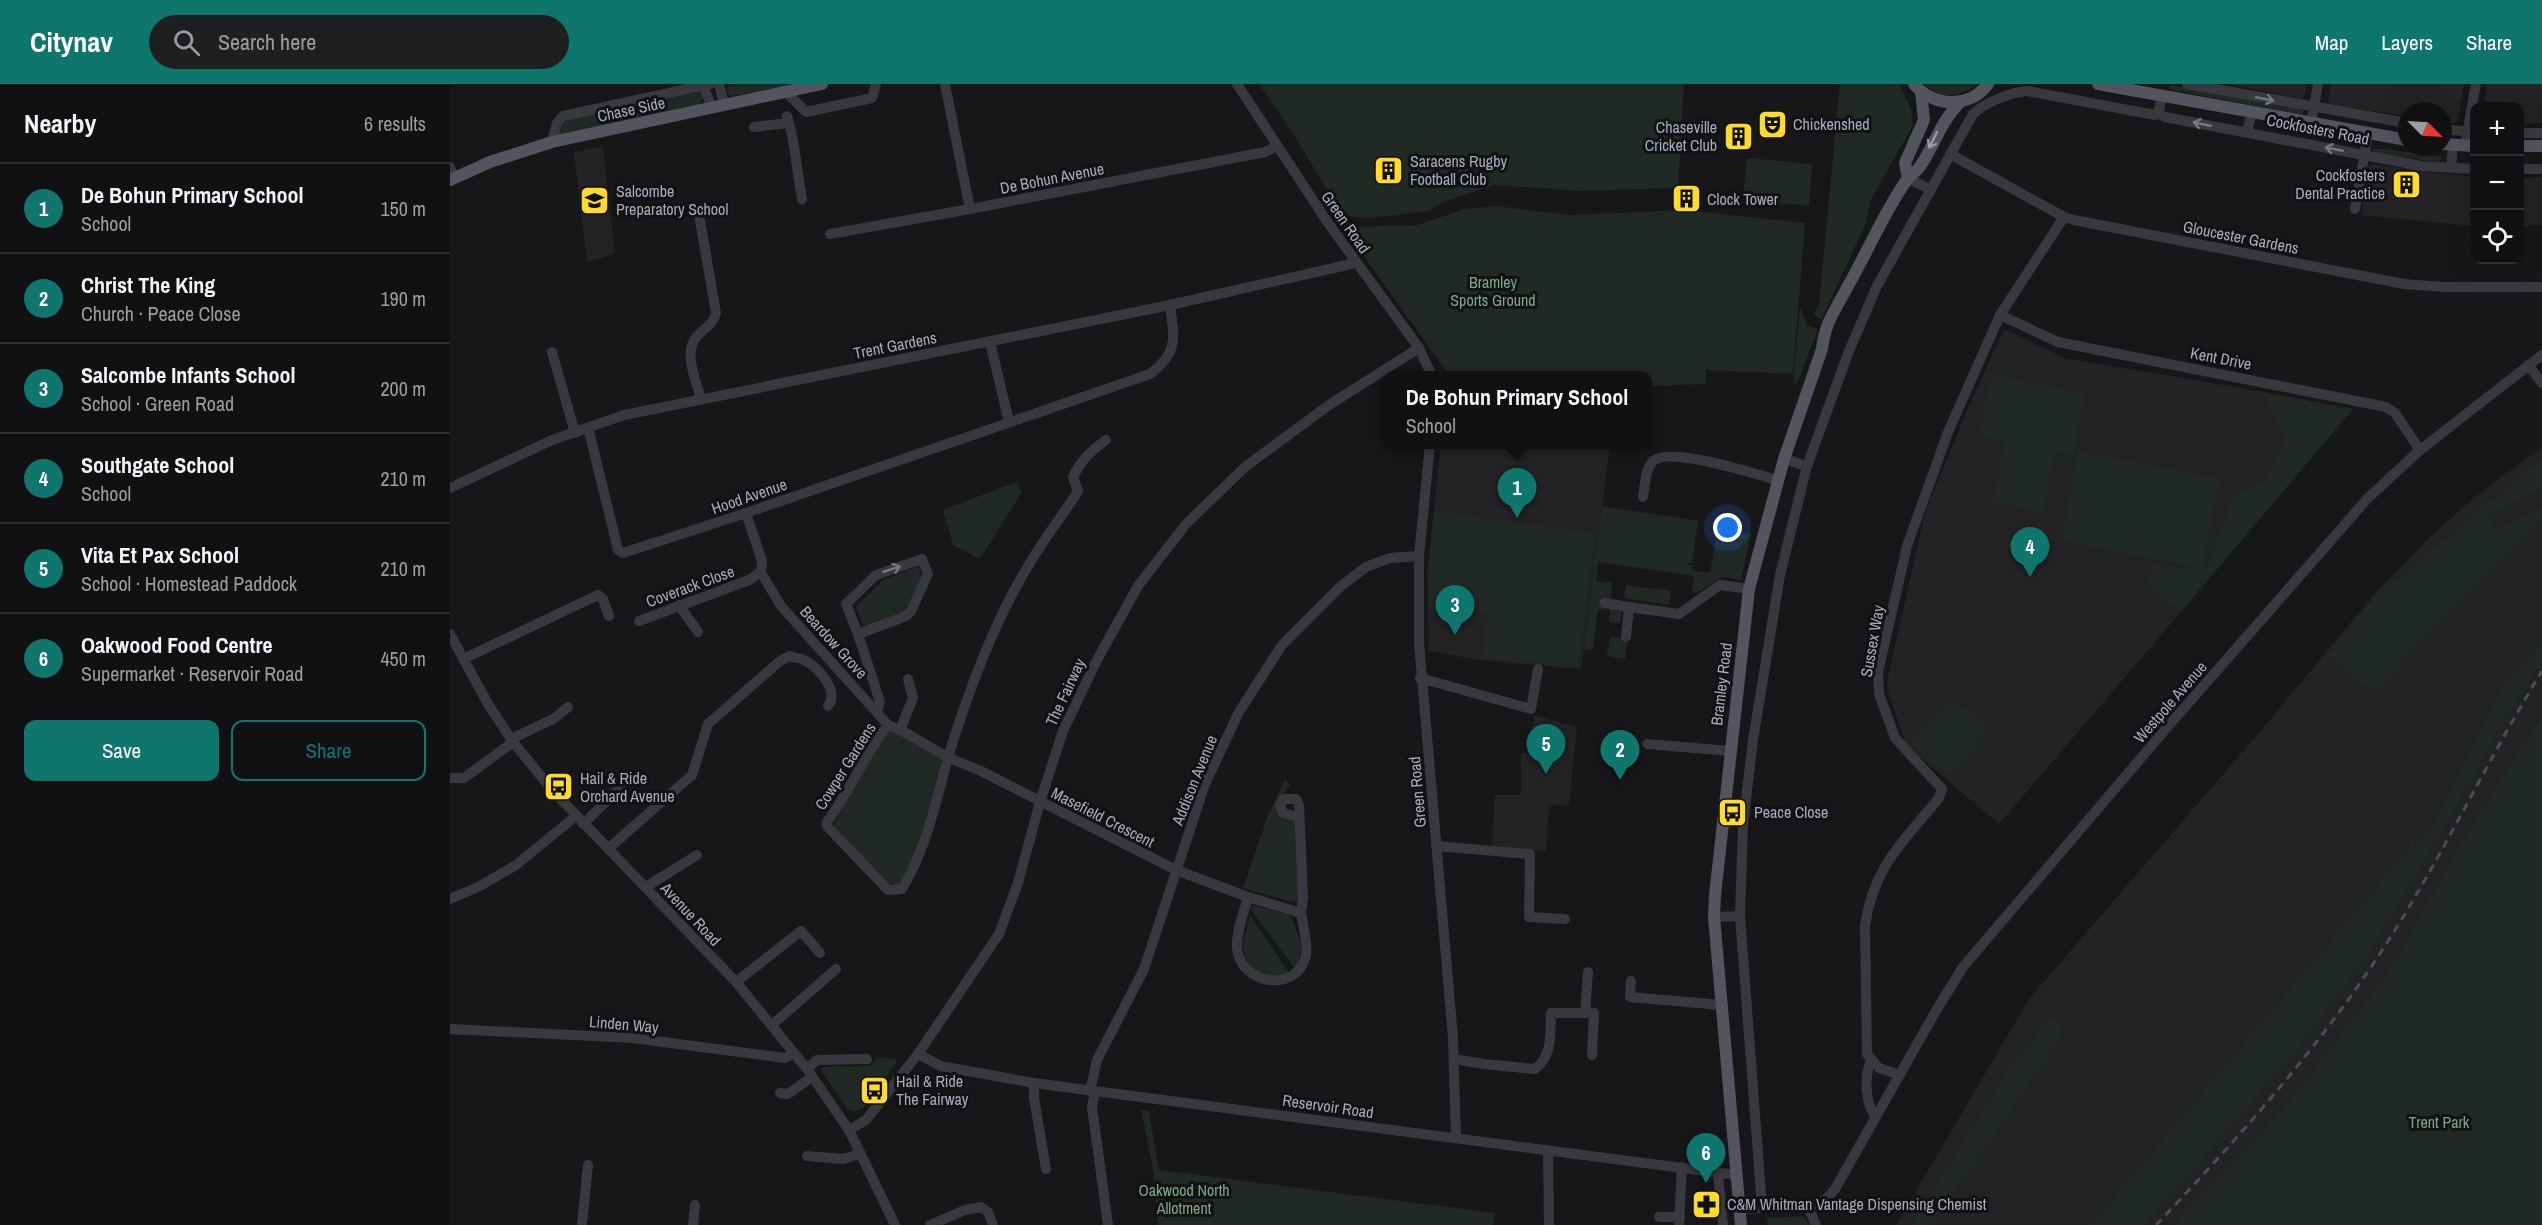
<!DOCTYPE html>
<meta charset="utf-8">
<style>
body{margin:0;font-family:"Archivo Narrow",sans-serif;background:#1e1f21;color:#f1f3f6}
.controls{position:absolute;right:18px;top:18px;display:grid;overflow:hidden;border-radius:12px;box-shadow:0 6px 24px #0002}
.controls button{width:54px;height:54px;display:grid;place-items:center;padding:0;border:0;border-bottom:2px solid #303133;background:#111113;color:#f1f3f6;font:30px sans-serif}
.compass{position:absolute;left:1948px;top:18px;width:54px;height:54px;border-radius:50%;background:#111113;box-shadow:0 6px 24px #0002;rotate:114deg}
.you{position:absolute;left:1278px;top:444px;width:21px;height:21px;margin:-15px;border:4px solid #fff;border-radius:50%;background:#1a73e8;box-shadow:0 0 0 9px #1a73e833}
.badge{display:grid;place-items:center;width:39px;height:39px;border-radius:50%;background:#0f766e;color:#fff;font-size:20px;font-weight:700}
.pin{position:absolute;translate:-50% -50px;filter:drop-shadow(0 2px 3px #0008)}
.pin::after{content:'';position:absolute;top:32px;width:21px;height:18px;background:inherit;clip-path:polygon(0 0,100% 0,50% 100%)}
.popup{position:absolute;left:932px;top:287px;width:270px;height:78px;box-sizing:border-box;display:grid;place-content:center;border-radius:12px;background:#111113;filter:drop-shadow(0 2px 4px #0005);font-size:20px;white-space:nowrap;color:#9c9da0}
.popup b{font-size:22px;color:#f1f3f6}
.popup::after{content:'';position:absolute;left:50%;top:100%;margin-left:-12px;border:12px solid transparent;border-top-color:#111113}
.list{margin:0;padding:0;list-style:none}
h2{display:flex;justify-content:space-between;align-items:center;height:78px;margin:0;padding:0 24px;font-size:26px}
h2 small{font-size:20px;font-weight:400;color:#9c9da0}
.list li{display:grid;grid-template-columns:39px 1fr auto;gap:18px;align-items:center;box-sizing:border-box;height:90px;padding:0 24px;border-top:2px solid #303133}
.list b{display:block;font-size:22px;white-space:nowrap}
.list p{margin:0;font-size:20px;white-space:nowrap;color:#9c9da0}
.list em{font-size:20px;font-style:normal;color:#9c9da0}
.actions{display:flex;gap:12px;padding:18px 24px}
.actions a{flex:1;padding:14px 0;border:2px solid #0f766e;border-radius:12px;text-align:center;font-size:21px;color:#0f766e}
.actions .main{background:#0f766e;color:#fff}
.icon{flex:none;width:33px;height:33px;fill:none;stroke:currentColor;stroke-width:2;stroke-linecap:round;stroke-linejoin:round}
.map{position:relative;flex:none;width:2092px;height:1141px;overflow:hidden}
header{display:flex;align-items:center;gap:36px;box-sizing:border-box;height:84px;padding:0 30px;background:#0f766e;color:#fff}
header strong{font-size:28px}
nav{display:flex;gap:33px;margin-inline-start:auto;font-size:21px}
.search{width:420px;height:54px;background:#1e1f21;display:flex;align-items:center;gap:15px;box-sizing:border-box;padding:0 21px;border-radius:33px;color:#9c9da0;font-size:22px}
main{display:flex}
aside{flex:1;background:#111113}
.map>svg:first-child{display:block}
.built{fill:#232326}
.green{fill:#202923}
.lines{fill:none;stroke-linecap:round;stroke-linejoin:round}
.minor{stroke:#38383e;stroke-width:10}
.major{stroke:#53545e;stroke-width:12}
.rail{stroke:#4c4d55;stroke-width:3;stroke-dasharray:8 6;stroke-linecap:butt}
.oneway{stroke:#767782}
.oneway2{stroke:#979aa8}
.labels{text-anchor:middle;stroke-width:6;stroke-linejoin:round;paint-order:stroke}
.street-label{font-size:16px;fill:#a8abba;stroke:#121214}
.poi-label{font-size:16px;fill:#a8abba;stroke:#121214;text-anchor:start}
.park-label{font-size:16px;fill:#7ea687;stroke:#121214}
</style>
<header>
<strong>Citynav</strong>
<div class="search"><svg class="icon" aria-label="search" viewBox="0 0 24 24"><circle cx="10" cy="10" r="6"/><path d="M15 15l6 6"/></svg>Search here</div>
<nav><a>Map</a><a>Layers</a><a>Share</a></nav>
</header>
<main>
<aside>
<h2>Nearby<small>6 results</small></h2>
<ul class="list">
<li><span class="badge">1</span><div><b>De Bohun Primary School</b><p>School</p></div><em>150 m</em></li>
<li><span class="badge">2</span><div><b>Christ The King</b><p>Church · Peace Close</p></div><em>190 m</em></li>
<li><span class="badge">3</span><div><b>Salcombe Infants School</b><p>School · Green Road</p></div><em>200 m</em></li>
<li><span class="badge">4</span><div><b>Southgate School</b><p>School</p></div><em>210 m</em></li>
<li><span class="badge">5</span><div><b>Vita Et Pax School</b><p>School · Homestead Paddock</p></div><em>210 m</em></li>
<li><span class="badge">6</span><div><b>Oakwood Food Centre</b><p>Supermarket · Reservoir Road</p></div><em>450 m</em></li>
</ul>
<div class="actions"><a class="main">Save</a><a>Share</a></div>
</aside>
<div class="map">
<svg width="2092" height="1141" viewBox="0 0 2092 1141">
<rect width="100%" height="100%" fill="#171719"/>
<g class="built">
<path d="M1777 0H1857L1855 11 1851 15Z"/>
<path d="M1881 0H2014L2008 37 2003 40 1993 38V27H1957V32L1881 21 1878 17Z"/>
<path d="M2037 0H2092V39L2070 40V22H2034Z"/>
<path d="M153 62 165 170 137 178 124 68Z"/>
<path d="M1919 80 2024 93V142L1911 131Z"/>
<path d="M2092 93V141L2070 142V94Z"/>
<path d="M1554 245 1614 274 1809 307 1835 352 1813 397 1783 412 1756 486 1697 500 1730 529 1549 740 1456 661 1439 611 1437 597 1476 426 1516 329Z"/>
<path d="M991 361H1160L1131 585 1029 576 979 567 977 490Z"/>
<path d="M2092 363V630L2010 761 1938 888 1841 1015 1723 1141H1446L1579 915 1814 643 1927 507 1982 451 2031 408Z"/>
<path d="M1084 631 1127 643 1119 722 1099 721 1096 767 1042 762 1045 711H1071V669H1079Z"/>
</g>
<g class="green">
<path d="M289 0H349L281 12 277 9 278 2Z"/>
<path d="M809 0H1234L1228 104 1129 107 1045 101 996 117 977 127 923 134 893 132 842 48Z"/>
<path d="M1390 0H1449C1457 14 1462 25 1463 41L1420 117 1416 139 1372 234 1369 235 1364 230 1369 220Z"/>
<path d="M1474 0H1527C1508 14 1492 16 1474 0Z"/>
<path d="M1721 1 1854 26 1853 32 1719 5Z"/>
<path d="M248 8 253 13 250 20 110 52 108 47 111 39 115 36Z"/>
<path d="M1922 65H1936L1993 73 1988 78 1925 69Z"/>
<path d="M1297 74 1362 80 1359 122 1293 116Z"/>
<path d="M1045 122 1120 131 1234 126 1355 139 1343 290 1256 286 1255 300 1198 302V292H1032L997 288 893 143 968 141 1015 125Z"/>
<path d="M1350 223 1357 242 1368 245 1347 300 1343 298Z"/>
<path d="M1541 291 1635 309 1623 370 1605 367 1593 428 1543 418 1555 357 1529 352Z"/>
<path d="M1809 307 1903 325 1730 529 1697 500 1705 480 1756 486 1783 411 1813 397 1835 352Z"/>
<path d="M1628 367 1770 395 1752 484 1611 457Z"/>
<path d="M2092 375V404L2038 431 2045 447 2092 423V436L1923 608 1878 571 1925 513Z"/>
<path d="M566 398 572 408 530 475 503 461 493 426Z"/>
<path d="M1152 422 1248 437 1242 479H1236L1242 482 1241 486 1260 489 1268 442 1301 450 1291 496 1272 493 1247 509 1242 508 1244 492 1148 478 1146 497 1162 499 1160 519 1154 518 1153 524 1172 527 1170 539 1159 538 1160 526 1148 525 1143 566 1134 565Z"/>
<path d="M984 427 1145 449 1128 581 1033 575 1037 530 979 527 978 490Z"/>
<path d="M469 482 471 494 456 527 413 542 406 523 433 496Z"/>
<path d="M1176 501 1221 507 1219 521 1174 514Z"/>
<path d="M1160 553 1178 555 1175 575 1157 572Z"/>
<path d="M2092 558V578L2066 616 1996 740 1918 871 1841 973 1694 1141H1641L1955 769 1962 757 1967 769 1966 762 1969 754 1980 747 2051 605Z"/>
<path d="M1502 613 1539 646 1498 692 1461 660Z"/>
<path d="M2092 630V1141H1723L1841 1015 1938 888 2010 761Z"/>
<path d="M443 647 491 675 493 679C485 707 469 784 447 801L437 799 387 748 384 740 432 654 438 648Z"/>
<path d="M835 696 840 701 827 718C829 732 835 734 847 738L852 810 847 816 842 818 793 804 819 729Z"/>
<path d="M803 821 840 831C850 857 855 857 846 886L801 826Z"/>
<path d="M800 831 840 890 827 894 803 886 795 873 793 860Z"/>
<path d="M1602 932 1613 945 1598 972 1481 1141H1461L1561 982Z"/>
<path d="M427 973 445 975 447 978 413 1024C407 1028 403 1028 397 1024L371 987 372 983 420 982Z"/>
<path d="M691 1026 699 1027 709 1086 1045 1129 1043 1141H708L703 1085Z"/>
<path d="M1354 1132 1360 1141H1318L1317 1134Z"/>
</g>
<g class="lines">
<g class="minor">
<path d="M252 0 262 23"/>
<path d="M269 0 274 20"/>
<path d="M495 0 520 125"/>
<path d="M787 0 878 139 969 264 982 292"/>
<path d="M1737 0 1957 39"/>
<path d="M335 7 356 28 422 14 426 0"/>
<path d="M1707 29 1715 33 1971 82 2024 85"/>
<path d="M339 39C346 64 347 90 352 115"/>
<path d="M1861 39 1868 0"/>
<path d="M304 43 339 39 337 32"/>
<path d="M1993 45 2022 48"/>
<path d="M1797 48 1802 28"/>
<path d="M2070 49H2092"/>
<path d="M102 58 107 39 113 32 260 0"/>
<path d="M2015 62 2026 0"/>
<path d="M1500 70 1614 133 1624 136 1954 200 1994 203H2092"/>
<path d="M0 83 4 94"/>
<path d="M2001 84 2003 61"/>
<path d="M2070 85H2092"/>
<path d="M1458 94 1481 106"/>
<path d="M248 125 266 229C264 239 255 244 248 251 232 267 246 296 251 315"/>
<path d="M1905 125 1918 49"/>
<path d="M380 150 520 125 815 68 827 62"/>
<path d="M1550 231 1608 258 1936 323 1945 329 1970 366"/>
<path d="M540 258 559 338"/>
<path d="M102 268 125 349"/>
<path d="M2078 281 2092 299"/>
<path d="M138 343 168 466 173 469 296 429 700 290C729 268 724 254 720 221"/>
<path d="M656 356C641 367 631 376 623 393L628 407 625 412C609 436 591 459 577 484 547 533 526 588 508 642 489 696 482 756 452 805L438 806 377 742V738C400 707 414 671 438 641L458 650 497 673 531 687 726 786 798 813 851 829 853 813 849 721 846 715H833L830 722 833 729 848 733"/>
<path d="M980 360 969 472V559L1003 954 1006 1054"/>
<path d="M1334 375 1357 382"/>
<path d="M0 404 102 356 174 331 720 221 906 179"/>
<path d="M1193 413C1195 402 1195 385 1203 377 1220 362 1305 390 1327 396"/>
<path d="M313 492 331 522 438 641"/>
<path d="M1154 519 1179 523"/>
<path d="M229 521 248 548"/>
<path d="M189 537 299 496 311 488 312 477 296 429"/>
<path d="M0 550 38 620 63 658 104 708 286 898 357 985 399 1046 445 1141"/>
<path d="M408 550 456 532 461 527 478 490 472 475 426 491 396 520 408 550 430 618 427 628"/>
<path d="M1176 553 1179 523 1229 530 1270 501 1299 505"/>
<path d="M13 575 148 511 153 515 159 532"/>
<path d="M970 594 1081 625 1088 585"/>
<path d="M450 646 463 614 458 595"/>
<path d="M61 655 105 634 118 623"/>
<path d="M1197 660 1280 667"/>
<path d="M0 694H14L63 658"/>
<path d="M133 740 170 704"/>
<path d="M986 762 1080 770 1079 833 1115 835"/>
<path d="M158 765 242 691 258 640 330 577 339 572C344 574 350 574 354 576 368 583 390 607 378 622"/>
<path d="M196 803 247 771"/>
<path d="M798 813C794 829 786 847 787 864 790 901 848 910 856 871 858 857 853 843 851 829"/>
<path d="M0 815 28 803 66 781 126 732"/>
<path d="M1264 833 1290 832"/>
<path d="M1138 888 1135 929H1144L1142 971"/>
<path d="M1181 897 1180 913 1272 921"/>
<path d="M286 898 351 847 370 869"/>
<path d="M322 941 386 885"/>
<path d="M0 945 183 954 335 974 344 969"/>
<path d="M468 970 491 982 584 999 1286 1091"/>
<path d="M1004 975 1034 980 1085 985C1103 971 1100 950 1101 929H1135"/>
<path d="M1421 977C1414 991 1415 1021 1426 1033"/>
<path d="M357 985 367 976 417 975"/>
<path d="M1450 991 1429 984 1417 970 1415 842C1423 783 1453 758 1489 714L1492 705 1445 654 1429 610 1428 588 1457 462 1498 348 1550 231 1614 133"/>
<path d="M584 999V1014L596 1085"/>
<path d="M640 1007 647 976 694 885 755 700 789 628 832 561 891 502 916 483 940 474 969 472"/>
<path d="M645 1007 642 1023 658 1141"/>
<path d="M330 1009 338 1010 362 993"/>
<path d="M399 1046 416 1036 468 970 549 850 568 799 590 718 613 647 647 576 688 502 736 440 795 383 879 321 969 264"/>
<path d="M1098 1067 1099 1141"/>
<path d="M357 1072 393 1075 410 1070"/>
<path d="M1268 1090 1273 1141"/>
<path d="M1357 1121 1366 1141"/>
<path d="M1312 1123 1290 832 1293 741 1303 656 1330 491 1357 382 1399 267 1427 202 1523 30C1536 18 1559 9 1577 7L1705 31 1709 26 1712 11"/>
<path d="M1289 1125C1310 1123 1353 1126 1371 1118 1377 1115 1381 1110 1385 1105L1487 925 1513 883 1714 647 1918 414 1970 366 2092 271"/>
<path d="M1209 1133H1230"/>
<path d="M132 1141 138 1081"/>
<path d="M243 1141 245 1121"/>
<path d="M480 1141 515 1126 531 1123 538 1128 543 1141"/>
<path d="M1229 1141 1232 1083"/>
</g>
<g class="major">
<path d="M1464 0C1482 23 1520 25 1538 0"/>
<path d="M1648 0 1957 56"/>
<path d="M1993 60 2024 62"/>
<path d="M2070 62H2092"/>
<path d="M1458 94 1455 79 1474 36 1471 8"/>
<path d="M0 96 40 78 102 58 372 0"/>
<path d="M1291 1141 1264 833 1265 811 1299 505 1334 375 1372 265C1375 238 1386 225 1398 202 1418 167 1433 130 1456 97 1459 92 1465 89 1469 84 1485 61 1489 40 1510 18"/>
</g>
<path class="rail" d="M1706 1141C1784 1059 1867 966 1929 871 1989 780 2035 680 2092 587"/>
</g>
<defs><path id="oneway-shaft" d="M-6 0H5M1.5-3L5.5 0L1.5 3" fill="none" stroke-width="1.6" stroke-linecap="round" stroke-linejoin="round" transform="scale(1.5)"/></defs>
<g class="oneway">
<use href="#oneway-shaft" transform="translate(1815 15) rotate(11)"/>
<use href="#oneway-shaft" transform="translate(1752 40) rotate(-169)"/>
<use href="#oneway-shaft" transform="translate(1884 65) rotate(-169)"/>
<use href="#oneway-shaft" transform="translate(442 485) rotate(-19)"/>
</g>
<use class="oneway2" href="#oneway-shaft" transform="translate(1483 56) rotate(116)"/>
<defs>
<symbol id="theatre-square" viewBox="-11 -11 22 22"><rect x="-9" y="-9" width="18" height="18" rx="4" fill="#fdda2b" stroke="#121214"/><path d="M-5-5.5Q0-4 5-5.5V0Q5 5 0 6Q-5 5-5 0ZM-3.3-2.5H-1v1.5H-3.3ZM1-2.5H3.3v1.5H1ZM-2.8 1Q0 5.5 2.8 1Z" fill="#111"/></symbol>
<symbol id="building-square" viewBox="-11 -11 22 22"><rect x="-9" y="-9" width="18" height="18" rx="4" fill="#fdda2b" stroke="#121214"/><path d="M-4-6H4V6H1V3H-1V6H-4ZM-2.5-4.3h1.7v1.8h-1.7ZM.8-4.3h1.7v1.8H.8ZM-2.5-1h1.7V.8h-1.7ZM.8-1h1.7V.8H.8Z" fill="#111"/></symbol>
<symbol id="school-square" viewBox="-11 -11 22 22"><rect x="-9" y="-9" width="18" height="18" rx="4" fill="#fdda2b" stroke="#121214"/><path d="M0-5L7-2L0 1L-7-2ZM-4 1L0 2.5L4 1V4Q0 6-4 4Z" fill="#111"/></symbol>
<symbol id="bus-square" viewBox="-11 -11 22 22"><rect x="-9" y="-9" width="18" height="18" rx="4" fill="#fdda2b" stroke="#121214"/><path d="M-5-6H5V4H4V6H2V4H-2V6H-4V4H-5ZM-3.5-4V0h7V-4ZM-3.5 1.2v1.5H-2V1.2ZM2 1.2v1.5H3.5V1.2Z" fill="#111"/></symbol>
<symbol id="pharmacy-square" viewBox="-11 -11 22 22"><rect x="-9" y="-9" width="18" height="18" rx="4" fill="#fdda2b" stroke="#121214"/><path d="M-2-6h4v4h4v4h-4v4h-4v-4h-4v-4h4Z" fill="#111"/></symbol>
</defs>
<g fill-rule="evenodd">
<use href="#theatre-square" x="1306" y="24" width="33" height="33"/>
<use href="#building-square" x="1272" y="36" width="33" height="33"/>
<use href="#building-square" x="922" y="70" width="33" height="33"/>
<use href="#building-square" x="1940" y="84" width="33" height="33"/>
<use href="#building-square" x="1220" y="98" width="33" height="33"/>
<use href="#school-square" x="128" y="100" width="33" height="33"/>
<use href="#bus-square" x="92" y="686" width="33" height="33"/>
<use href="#bus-square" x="1266" y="712" width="33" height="33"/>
<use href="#bus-square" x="408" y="990" width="33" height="33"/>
<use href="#pharmacy-square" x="1240" y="1104" width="33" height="33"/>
</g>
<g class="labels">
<g class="street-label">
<text transform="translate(181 25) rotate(-12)" y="6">Chase Side</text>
<text transform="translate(1868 45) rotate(11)" y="6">Cockfosters Road</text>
<text transform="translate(602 94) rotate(-11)" y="6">De Bohun Avenue</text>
<text transform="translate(896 138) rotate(55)" y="6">Green Road</text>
<text transform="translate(1791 153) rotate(11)" y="6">Gloucester Gardens</text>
<text transform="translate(445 261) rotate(-11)" y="6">Trent Gardens</text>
<text transform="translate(1771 274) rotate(11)" y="6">Kent Drive</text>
<text transform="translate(299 412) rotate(-19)" y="6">Hood Avenue</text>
<text transform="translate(240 502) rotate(-20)" y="6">Coverack Close</text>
<text transform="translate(1422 557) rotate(-80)" y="6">Sussex Way</text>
<text transform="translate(384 558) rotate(48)" y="6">Beardow Grove</text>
<text transform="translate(1271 600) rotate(-83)" y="6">Bramley Road</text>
<text transform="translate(615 608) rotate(-65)" y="6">The Fairway</text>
<text transform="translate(1720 618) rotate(-49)" y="6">Westpole Avenue</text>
<text transform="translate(395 682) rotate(-58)" y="6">Cowper Gardens</text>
<text transform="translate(744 696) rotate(-68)" y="6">Addison Avenue</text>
<text transform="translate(967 708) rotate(-95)" y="6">Green Road</text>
<text transform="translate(653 733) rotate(27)" y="6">Masefield Crescent</text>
<text transform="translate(241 830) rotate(47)" y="6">Avenue Road</text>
<text transform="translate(174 940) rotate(5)" y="6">Linden Way</text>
<text transform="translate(878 1022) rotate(8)" y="6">Reservoir Road</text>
</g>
<g class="poi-label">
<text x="1343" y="46">Chickenshed</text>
<text x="1267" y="49" text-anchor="end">Chaseville<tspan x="1267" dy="18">Cricket Club</tspan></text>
<text x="960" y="83">Saracens Rugby<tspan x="960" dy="18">Football Club</tspan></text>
<text x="1935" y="97" text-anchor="end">Cockfosters<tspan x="1935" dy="18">Dental Practice</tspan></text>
<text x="166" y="113">Salcombe<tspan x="166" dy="18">Preparatory School</tspan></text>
<text x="1257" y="121">Clock Tower</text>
<text x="130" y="700">Hail &amp; Ride<tspan x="130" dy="18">Orchard Avenue</tspan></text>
<text x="1304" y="734">Peace Close</text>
<text x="446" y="1003">Hail &amp; Ride<tspan x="446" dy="18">The Fairway</tspan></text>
<text x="1277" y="1126">C&amp;M Whitman Vantage Dispensing Chemist</text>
</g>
<g class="park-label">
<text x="1043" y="204">Bramley<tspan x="1043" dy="18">Sports Ground</tspan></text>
<text x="1989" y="1044">Trent Park</text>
<text x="734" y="1112">Oakwood North<tspan x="734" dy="18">Allotment</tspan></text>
</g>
</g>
</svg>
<div class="controls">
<button>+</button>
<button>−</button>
<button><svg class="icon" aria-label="locate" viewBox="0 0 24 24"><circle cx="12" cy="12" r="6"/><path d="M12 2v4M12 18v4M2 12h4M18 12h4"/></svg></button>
</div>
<svg class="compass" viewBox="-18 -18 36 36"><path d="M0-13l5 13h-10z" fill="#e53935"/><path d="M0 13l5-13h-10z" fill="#9c9da0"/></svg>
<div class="you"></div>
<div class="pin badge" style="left:1067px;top:434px">1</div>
<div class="popup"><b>De Bohun Primary School</b>School</div>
<div class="pin badge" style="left:1170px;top:696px">2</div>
<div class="pin badge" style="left:1005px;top:551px">3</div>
<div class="pin badge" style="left:1580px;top:493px">4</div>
<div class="pin badge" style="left:1096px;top:690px">5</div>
<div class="pin badge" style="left:1256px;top:1099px">6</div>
</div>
</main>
